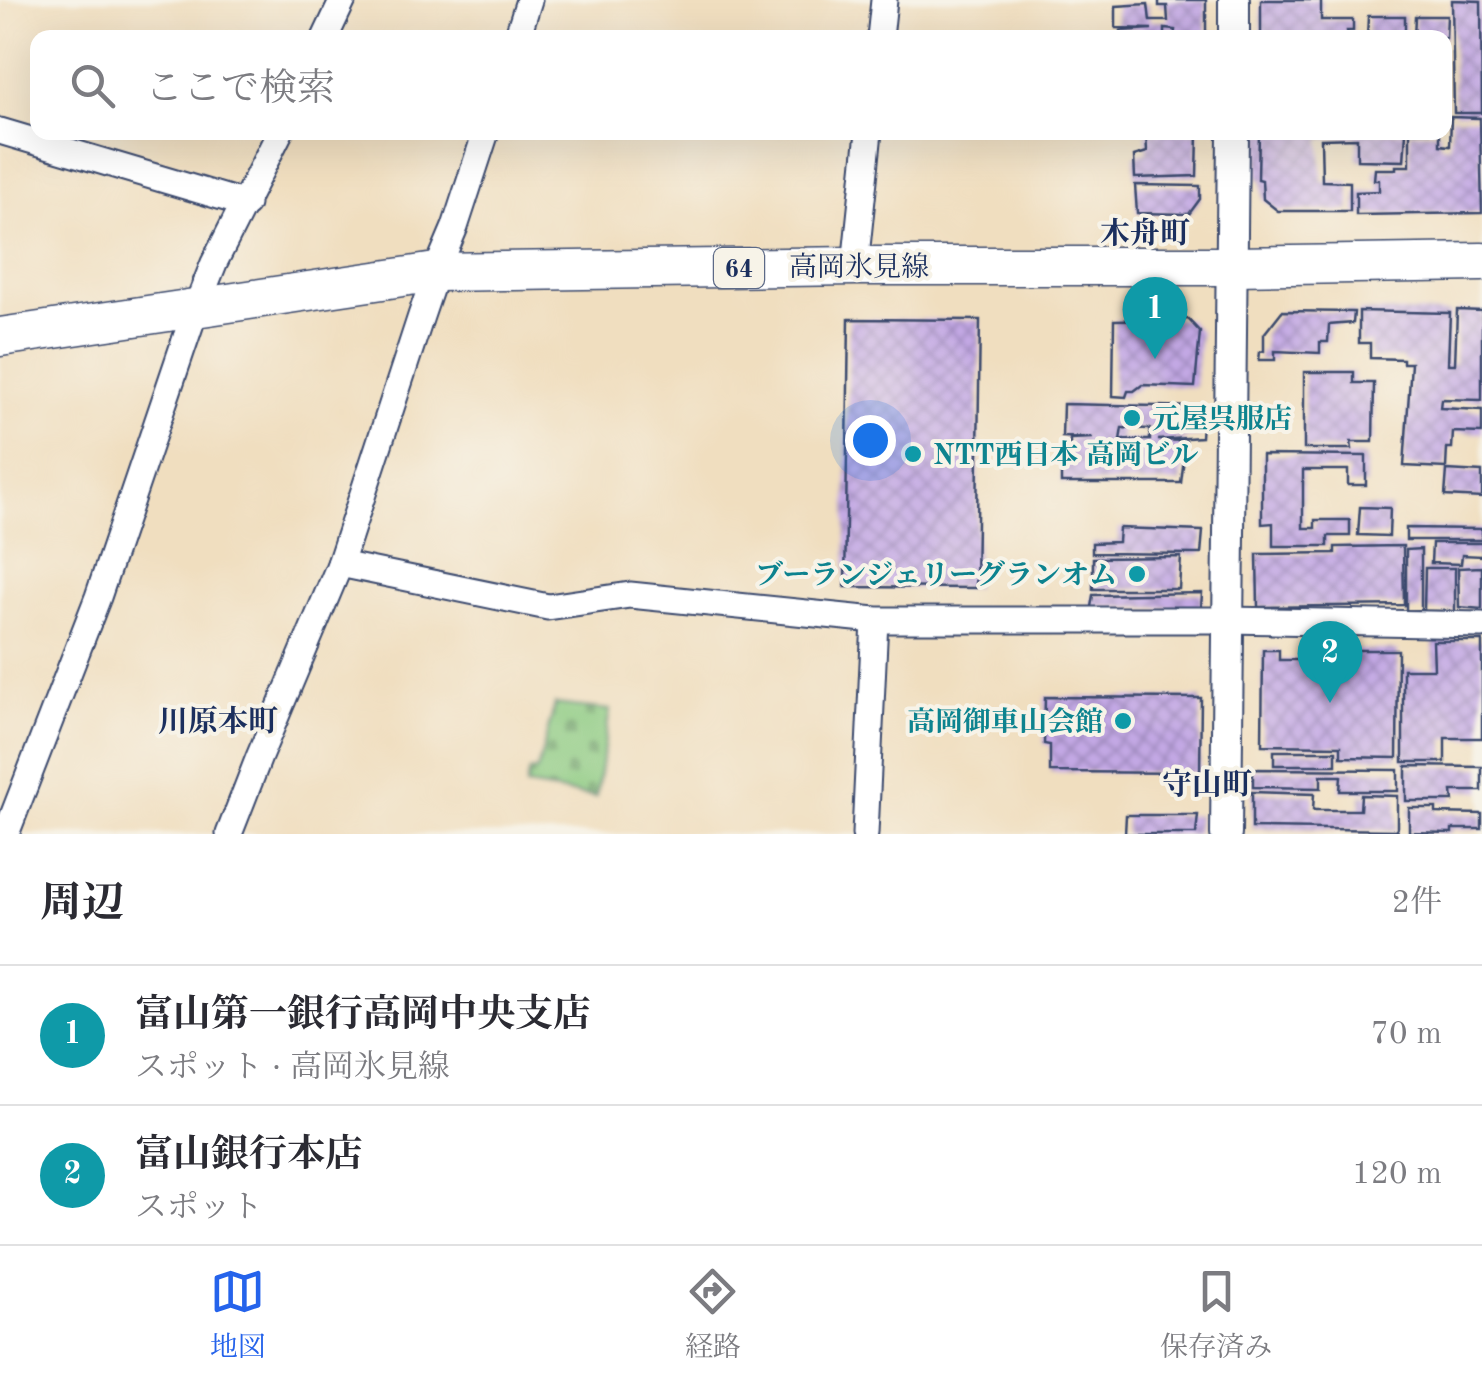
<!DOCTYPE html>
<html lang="ja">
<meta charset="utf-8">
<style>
body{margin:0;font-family:"Old Standard TT","Noto Serif JP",serif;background:#f7f7f7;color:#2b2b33}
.you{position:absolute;left:870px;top:440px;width:35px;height:35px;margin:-25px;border:8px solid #fff;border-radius:50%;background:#1a73e8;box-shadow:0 0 0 15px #1a73e833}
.badge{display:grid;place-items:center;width:65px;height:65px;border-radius:50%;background:#2563eb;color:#fff;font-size:32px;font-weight:700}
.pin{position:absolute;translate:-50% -82px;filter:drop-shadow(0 2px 5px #0008)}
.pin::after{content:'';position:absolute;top:52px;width:35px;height:30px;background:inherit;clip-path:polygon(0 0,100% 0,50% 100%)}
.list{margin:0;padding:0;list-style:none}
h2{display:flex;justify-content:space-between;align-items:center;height:130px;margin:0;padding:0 40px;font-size:42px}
h2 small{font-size:32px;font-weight:400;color:#7c7c81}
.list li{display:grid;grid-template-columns:65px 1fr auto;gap:30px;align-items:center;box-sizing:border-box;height:140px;padding:0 40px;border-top:2px solid #e1e1e2}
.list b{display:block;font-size:38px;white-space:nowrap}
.list p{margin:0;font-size:32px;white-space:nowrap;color:#7c7c81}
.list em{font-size:32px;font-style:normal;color:#7c7c81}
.icon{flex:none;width:55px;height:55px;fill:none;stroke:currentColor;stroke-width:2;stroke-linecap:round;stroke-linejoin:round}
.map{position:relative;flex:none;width:1482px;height:834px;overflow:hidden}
.search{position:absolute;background:#fff;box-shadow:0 10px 40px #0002;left:30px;right:30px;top:30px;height:110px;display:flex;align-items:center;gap:25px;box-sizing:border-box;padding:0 35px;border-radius:20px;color:#7c7c81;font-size:38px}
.sheet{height:410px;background:#fff}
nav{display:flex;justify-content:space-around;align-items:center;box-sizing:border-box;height:140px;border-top:2px solid #e1e1e2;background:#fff;font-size:28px;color:#7c7c81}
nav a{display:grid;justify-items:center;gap:5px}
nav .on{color:#2563eb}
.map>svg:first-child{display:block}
.cemetery{fill:url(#cemetery-stones);stroke:#547c70;stroke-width:2.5}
.building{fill:url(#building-cross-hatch);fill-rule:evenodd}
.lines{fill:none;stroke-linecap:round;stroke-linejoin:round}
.minor-casing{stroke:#3b496d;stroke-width:29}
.tertiary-casing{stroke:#3b496d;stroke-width:34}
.primary-casing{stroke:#3b496d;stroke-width:41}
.minor{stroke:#fff;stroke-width:25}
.tertiary{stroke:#fff;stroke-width:30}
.primary{stroke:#fff;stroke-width:38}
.culture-dot{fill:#0f9aa8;stroke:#f7f3e8;stroke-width:4}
.labels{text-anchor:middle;stroke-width:8;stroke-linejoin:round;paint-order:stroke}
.shield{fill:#f7f3e8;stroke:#5d6a87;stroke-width:2.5}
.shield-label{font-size:25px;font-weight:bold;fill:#1b2f5e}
.street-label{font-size:28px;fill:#1b2f5e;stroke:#f7f3e8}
.culture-label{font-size:28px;font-weight:bold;fill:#0d838f;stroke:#f7f3e8;text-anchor:start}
.neighbourhood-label{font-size:30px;font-weight:bold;fill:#1b2f5e;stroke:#f7f3e8}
</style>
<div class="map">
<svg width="1482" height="834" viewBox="0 0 1482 834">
<defs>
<pattern id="cemetery-stones" width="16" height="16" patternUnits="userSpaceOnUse" patternTransform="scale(2.5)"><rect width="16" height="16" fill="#8cca81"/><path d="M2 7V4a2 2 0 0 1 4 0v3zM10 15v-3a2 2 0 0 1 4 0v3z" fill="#72a46d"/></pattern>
<pattern id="building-cross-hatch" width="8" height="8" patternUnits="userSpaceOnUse" patternTransform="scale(2.5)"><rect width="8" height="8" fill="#c3a8e4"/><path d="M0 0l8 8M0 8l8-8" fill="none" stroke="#9e89bc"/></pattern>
</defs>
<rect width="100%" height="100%" fill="#f7f3e8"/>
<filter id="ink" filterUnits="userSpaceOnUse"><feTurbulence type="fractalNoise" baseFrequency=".01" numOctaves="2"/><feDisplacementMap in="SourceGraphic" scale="20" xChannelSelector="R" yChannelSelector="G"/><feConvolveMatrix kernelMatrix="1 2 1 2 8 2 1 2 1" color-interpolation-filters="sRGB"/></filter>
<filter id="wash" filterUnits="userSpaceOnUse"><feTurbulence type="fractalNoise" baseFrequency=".0048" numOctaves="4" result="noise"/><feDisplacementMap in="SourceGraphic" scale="40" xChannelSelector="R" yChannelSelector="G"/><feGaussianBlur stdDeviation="2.25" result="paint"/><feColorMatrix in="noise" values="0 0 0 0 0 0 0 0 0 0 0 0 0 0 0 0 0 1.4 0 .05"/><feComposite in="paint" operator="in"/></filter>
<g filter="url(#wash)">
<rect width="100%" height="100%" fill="#f0debf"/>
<path class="cemetery" d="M555 704 610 710 596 797 526 786 529 771H537Z"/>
<g id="blocks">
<g class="building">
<path d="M1159 0H1206V38H1174L1175 30 1165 29V38H1121V31L1152 29 1116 28V6L1148 4 1150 21H1168L1167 6H1159Z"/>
<path d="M1261 0H1321V20H1353V31H1347L1348 38H1261Z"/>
<path d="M1452 0 1481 1 1482 113H1454Z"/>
<path d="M1368 16H1405V38H1367Z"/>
<path d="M1415 16H1447L1446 38H1414Z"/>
<path d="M1451 117 1480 118 1482 213 1356 215V192L1379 191V180H1374L1375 169H1396V166H1410V132H1440V145L1450 146Z"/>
<path d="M1146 132H1198L1197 176 1135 178 1134 156 1147 152Z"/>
<path d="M1259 132H1406L1404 161 1357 160V138L1321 139 1322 181 1350 182V211H1278L1263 199 1262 180 1258 179Z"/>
<path d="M1135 185 1200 186V199L1189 214 1137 213Z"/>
<path d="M1457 310 1482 311V400L1441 399 1440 408 1482 410V433L1453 432 1452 448H1447L1446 468 1404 466 1411 363H1403V359L1370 358V343H1359V311L1450 313 1448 364H1455Z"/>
<path d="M1282 311 1354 312 1353 323 1329 325 1328 342H1320V353L1275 351V360H1259L1260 352 1264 351V334Z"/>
<path d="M849 319 980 320 976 588 845 587Z"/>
<path d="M1188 319 1200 332 1195 387 1142 385 1134 391H1128L1126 397 1113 396 1114 320Z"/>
<path d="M1304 372H1354V383H1374L1373 442H1351L1352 449H1304Z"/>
<path d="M1063 404 1203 407 1201 437 1158 440 1186 441 1181 483H1061V452H1070V439L1093 438 1062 437ZM1122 428 1150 429V440H1120Z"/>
<path d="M1262 455 1366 456V485H1348V470H1303V528H1315V520H1350V536H1328V546H1273V523L1262 524Z"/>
<path d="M1447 470 1482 472V498L1445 496Z"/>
<path d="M1360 507 1390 508 1389 536 1358 535Z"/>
<path d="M1119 528 1203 531 1201 554 1092 553V543L1118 542Z"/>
<path d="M1406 528 1482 529V540H1406Z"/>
<path d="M1432 543H1482V556L1462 555 1461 564 1431 563Z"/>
<path d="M1403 546 1404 605 1258 607 1257 554 1335 553V547Z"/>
<path d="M1421 549V610L1406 611V550Z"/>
<path d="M1181 557 1179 589H1093V558Z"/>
<path d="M1482 567V609L1459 607 1458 568Z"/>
<path d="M1425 568H1455V611H1424Z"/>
<path d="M1202 593 1201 608 1091 607 1093 595Z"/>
<path d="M1433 641H1482V738H1445V762H1403V669H1434Z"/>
<path d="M1263 650H1279V660H1312V650H1398L1397 758 1341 757V746L1262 745Z"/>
<path d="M1045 697 1201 698 1200 773 1050 772V745L1044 744Z"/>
<rect x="1274" y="751" width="62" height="14"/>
<path d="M1406 766 1482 767V791H1452L1453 801H1406Z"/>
<path d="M1253 769 1398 770V791H1340L1341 776H1321V788L1253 787Z"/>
<path d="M1252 792 1314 794 1313 810H1360L1361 795 1397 796V830L1252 828Z"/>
<path d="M1409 808H1436V813L1482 814V829H1452V833L1409 832Z"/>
<path d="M1126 815H1198L1196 834H1125Z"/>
</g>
</g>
</g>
<g filter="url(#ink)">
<use href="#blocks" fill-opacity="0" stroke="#3b496d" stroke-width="2.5"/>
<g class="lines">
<defs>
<g id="minor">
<path d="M325 38 343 0"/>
<path d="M517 38 529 0"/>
<path d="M880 38 884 0"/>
<path d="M0 131 246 204"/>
<path d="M855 266 869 132"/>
<path d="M340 564 548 607 630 595 875 620H1227L1482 625"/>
<path d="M6 834 98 597 196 308 214 263 280 132"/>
<path d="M229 834 259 757 340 564 421 316 436 272 455 227 486 132"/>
<path d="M865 834 875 620"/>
</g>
<g id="tertiary">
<path d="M1234 38V0"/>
<path d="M1226 834 1233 132"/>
</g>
<path id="primary" d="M0 337 436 272 855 266H1233L1482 262"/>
</defs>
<use href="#minor" class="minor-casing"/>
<use href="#tertiary" class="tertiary-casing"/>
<use href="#primary" class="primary-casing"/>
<use href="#minor" class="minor"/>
<use href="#tertiary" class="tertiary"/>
<use href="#primary" class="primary"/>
</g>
</g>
<g class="culture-dot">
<circle cx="1132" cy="418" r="10"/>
<circle cx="913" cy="454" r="10"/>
<circle cx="1137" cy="574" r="10"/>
<circle cx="1123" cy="721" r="10"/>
</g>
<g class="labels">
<rect class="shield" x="714" y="248" width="50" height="40" rx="8"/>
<g class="shield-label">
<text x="739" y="277">64</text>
</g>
<g class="street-label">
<text x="859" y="276">高岡氷見線</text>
</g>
<g class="culture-label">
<text x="1152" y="428">元屋呉服店</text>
<text x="933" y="464">NTT西日本 高岡ビル</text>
<text x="1117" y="584" text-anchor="end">ブーランジェリーグランオム</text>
<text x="1103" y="731" text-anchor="end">高岡御車山会館</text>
</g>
<g class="neighbourhood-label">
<text x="1145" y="243">木舟町</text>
<text x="218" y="731">川原本町</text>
<text x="1207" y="794">守山町</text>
</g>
</g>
</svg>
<div class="you"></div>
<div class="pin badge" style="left:1155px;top:359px;background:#0f9aa8">1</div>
<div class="pin badge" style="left:1330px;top:703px;background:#0f9aa8">2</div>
<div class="search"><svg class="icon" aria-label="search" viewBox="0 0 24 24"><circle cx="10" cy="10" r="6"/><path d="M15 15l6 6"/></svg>ここで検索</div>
</div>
<section class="sheet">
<h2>周辺<small>2件</small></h2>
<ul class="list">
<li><span class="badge" style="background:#0f9aa8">1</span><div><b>富山第一銀行高岡中央支店</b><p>スポット · 高岡氷見線</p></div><em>70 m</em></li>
<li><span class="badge" style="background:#0f9aa8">2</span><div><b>富山銀行本店</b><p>スポット</p></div><em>120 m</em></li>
</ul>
</section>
<nav>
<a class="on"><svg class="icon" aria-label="map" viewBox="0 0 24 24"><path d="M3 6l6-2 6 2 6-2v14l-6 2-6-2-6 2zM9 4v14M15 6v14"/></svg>地図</a>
<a><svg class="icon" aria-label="directions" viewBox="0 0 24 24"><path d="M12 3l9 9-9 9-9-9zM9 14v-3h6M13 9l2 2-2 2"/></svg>経路</a>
<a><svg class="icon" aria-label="saved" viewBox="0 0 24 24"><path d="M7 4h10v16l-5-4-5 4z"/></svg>保存済み</a>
</nav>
